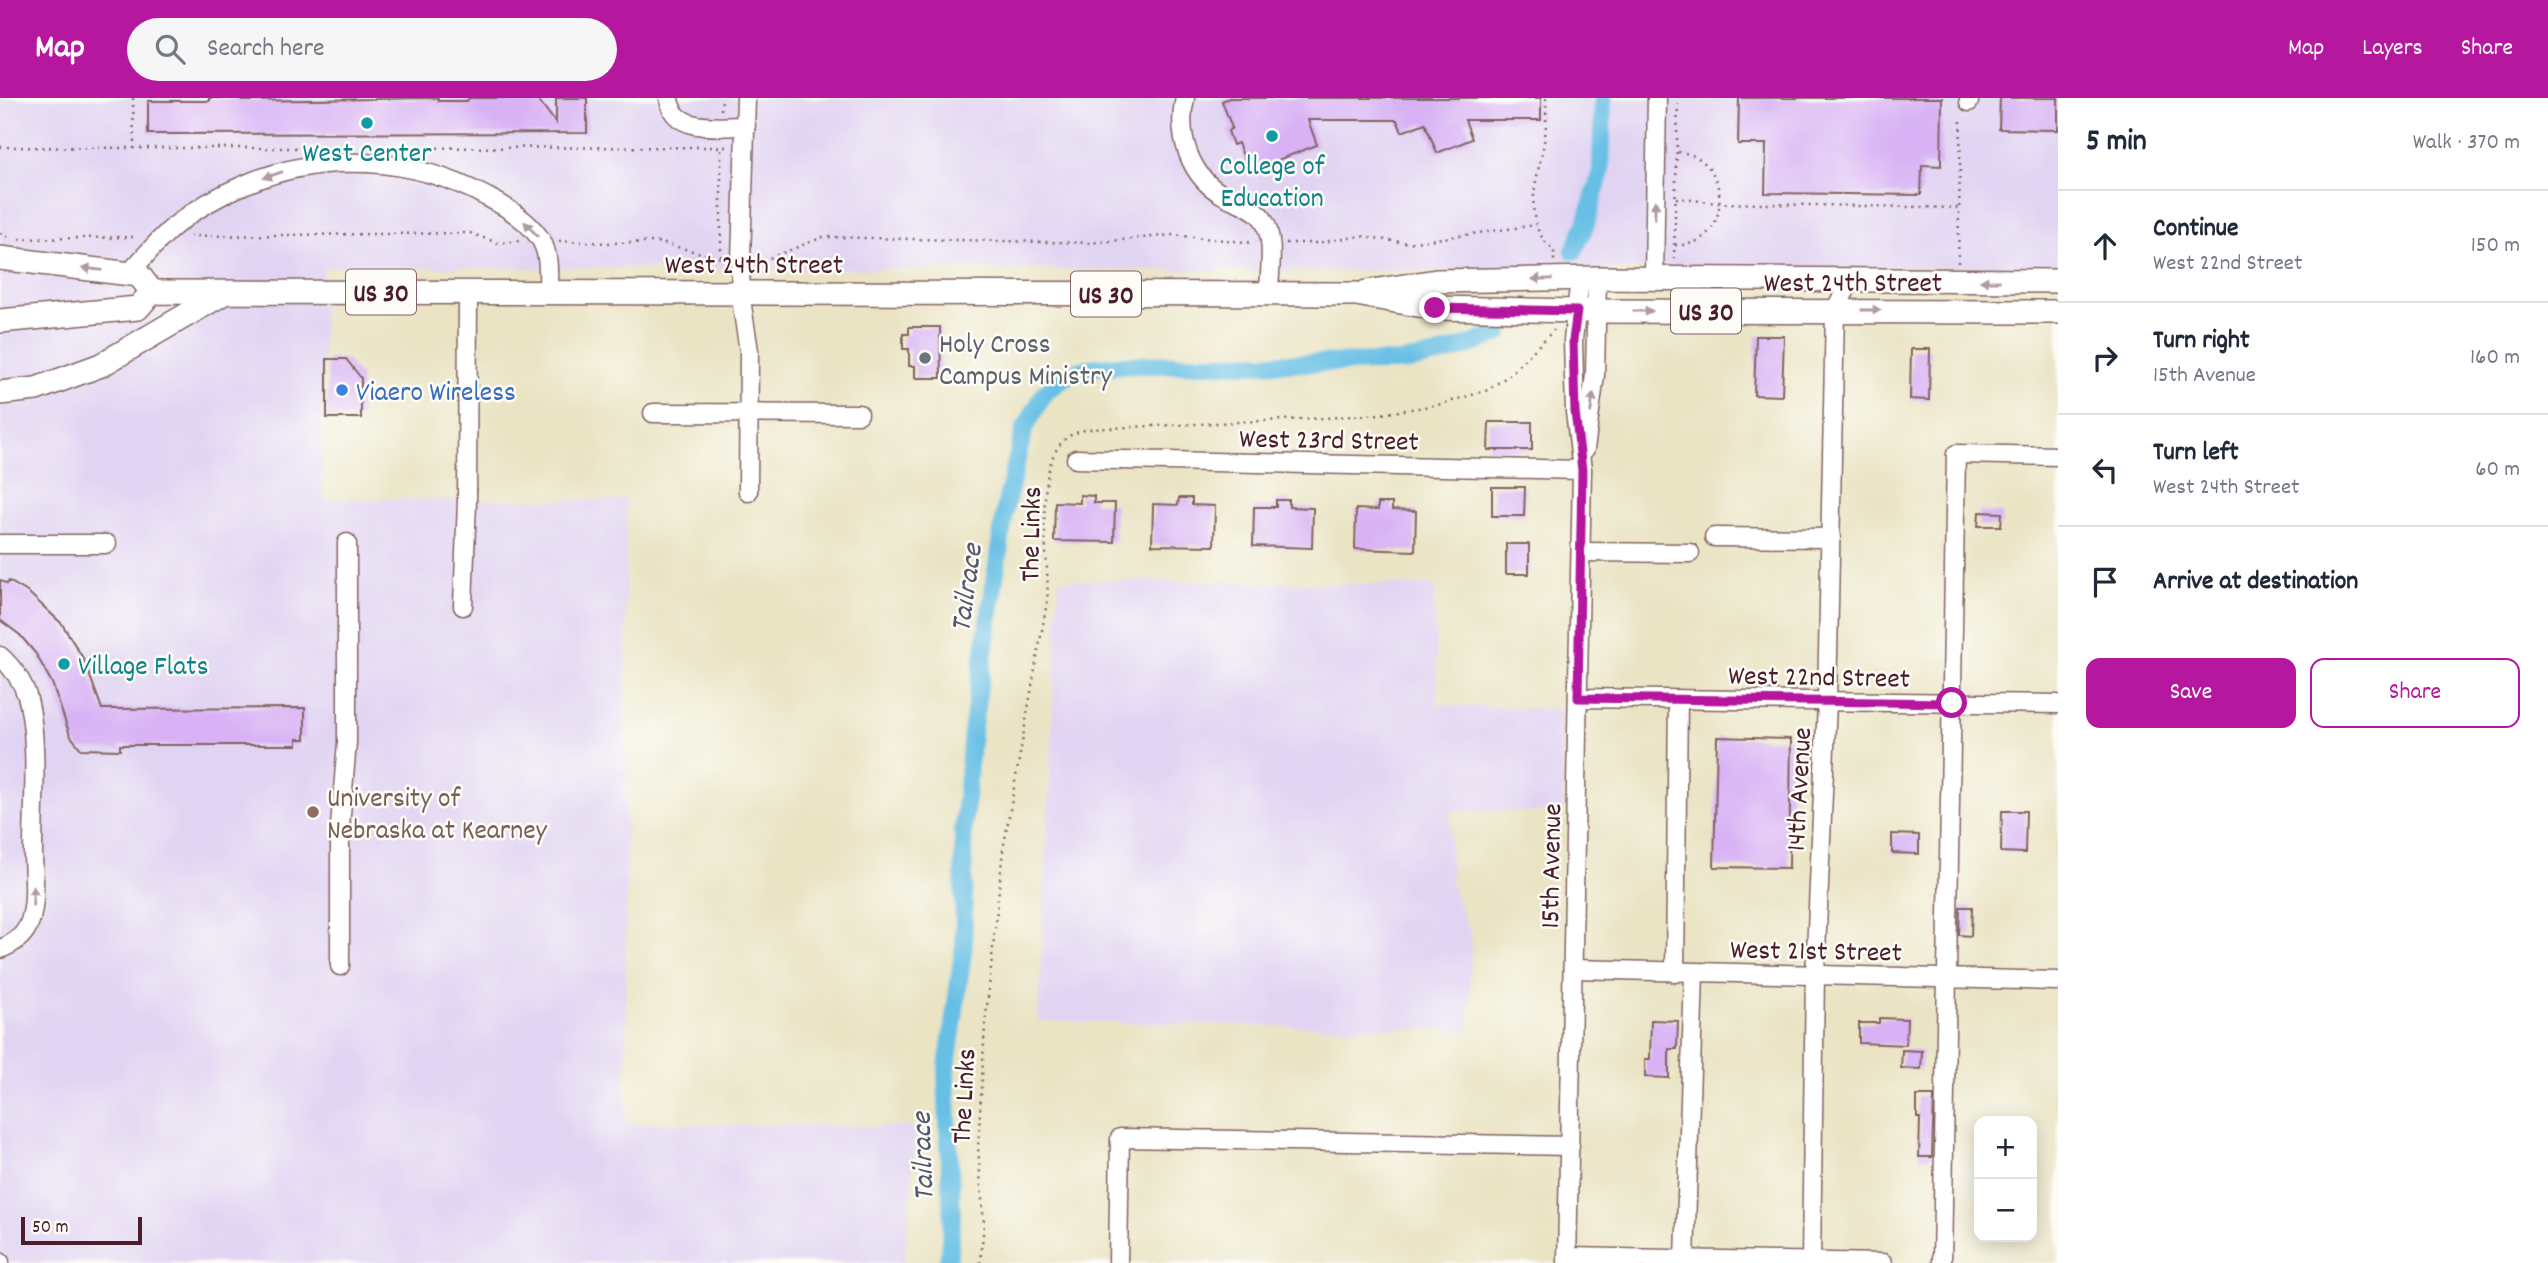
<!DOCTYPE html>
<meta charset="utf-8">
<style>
body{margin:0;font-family:Dekko,sans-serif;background:#f6f6f7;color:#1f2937}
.controls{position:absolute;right:21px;bottom:21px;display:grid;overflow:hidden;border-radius:14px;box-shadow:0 4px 18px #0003}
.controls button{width:63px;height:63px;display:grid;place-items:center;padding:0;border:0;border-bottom:2px solid #e0e1e3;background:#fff;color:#1f2937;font:35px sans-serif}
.scale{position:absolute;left:21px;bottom:18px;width:121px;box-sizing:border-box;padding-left:7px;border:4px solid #4a1f2b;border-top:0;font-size:19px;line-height:24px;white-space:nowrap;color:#4a1f2b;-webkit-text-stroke:5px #fdfcf7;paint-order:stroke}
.stop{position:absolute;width:21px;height:21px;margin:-16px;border:5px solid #b5179e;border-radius:50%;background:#fff}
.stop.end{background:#b5179e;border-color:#fff;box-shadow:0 2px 7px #0008}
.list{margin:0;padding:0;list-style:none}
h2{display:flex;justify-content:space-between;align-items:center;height:91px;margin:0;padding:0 28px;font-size:30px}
h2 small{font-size:23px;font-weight:400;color:#747a83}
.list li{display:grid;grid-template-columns:46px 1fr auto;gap:21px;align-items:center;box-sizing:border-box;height:112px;padding:0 28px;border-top:2px solid #e0e1e3}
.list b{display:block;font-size:26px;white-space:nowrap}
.list p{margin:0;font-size:23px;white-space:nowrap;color:#747a83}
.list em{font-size:23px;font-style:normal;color:#747a83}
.actions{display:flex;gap:14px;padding:21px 28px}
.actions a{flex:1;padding:16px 0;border:2px solid #b5179e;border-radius:14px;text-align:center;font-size:24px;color:#b5179e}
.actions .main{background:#b5179e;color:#fff}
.icon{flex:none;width:38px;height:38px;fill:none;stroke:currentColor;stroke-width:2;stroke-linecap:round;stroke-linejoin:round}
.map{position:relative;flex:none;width:2058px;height:1165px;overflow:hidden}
header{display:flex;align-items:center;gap:42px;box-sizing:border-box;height:98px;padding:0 35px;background:#b5179e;color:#fff}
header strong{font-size:33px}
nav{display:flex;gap:38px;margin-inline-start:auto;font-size:24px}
.search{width:490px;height:63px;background:#f6f6f7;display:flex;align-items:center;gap:18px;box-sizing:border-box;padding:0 24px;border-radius:38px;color:#747a83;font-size:26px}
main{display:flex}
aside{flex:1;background:#fff}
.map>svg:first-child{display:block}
.built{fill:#e1d4f3}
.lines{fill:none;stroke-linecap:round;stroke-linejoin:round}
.canal{stroke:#67bfe5;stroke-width:18}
.building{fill:#d8b2f5}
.minor-casing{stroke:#826461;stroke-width:21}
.major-casing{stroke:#826461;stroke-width:26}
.path{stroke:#826461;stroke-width:2.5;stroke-dasharray:2 5;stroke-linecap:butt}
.minor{stroke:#fff;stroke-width:18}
.major{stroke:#fff;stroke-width:23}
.oneway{fill:#ae9aa0}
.route{stroke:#b5179e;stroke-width:9}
.culture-dot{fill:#0f9aa8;stroke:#fdfcf7;stroke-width:2.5}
.worship-dot{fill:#6b7280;stroke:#fdfcf7;stroke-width:2.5}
.shop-dot{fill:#3f7fe0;stroke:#fdfcf7;stroke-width:2.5}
.education-dot{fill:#8d6e63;stroke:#fdfcf7;stroke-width:2.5}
.labels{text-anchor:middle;stroke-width:5;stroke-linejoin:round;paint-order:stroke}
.shield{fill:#fdfcf7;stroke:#806168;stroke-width:2}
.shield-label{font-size:26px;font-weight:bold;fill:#4a1f2b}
.culture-label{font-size:28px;fill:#0d838f;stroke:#fdfcf7}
.street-label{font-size:28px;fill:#4a1f2b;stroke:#fdfcf7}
.worship-label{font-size:28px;fill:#5b616d;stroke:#fdfcf7;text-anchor:start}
.shop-label{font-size:28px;fill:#366cbe;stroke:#fdfcf7;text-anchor:start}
.education-label{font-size:28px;fill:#785e54;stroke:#fdfcf7;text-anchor:start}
.water-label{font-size:30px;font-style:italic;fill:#54576c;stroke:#fdfcf7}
</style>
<header>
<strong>Map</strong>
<div class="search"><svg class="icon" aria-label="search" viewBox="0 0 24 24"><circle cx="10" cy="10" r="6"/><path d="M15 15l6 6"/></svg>Search here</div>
<nav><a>Map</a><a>Layers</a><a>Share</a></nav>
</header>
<main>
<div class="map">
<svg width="2058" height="1165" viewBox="0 0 2058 1165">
<rect width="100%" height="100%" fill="#fdfcf7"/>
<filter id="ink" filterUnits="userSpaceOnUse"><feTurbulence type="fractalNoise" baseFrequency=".0143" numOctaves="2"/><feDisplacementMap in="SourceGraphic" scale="14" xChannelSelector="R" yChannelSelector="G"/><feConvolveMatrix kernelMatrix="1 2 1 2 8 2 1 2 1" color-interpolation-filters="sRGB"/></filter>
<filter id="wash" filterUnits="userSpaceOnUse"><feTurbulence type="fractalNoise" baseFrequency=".00686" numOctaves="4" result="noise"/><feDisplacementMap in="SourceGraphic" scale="28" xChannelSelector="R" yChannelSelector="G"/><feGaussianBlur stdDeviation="1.57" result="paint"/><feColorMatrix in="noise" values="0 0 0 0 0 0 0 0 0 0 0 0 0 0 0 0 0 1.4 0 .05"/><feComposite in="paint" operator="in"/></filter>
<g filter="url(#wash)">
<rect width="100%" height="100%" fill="#eae4c4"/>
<g class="built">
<path d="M0 0H2058V168L1387 173 323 169 322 401 626 402V1025L917 1029 904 1165H0Z"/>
<path d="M1059 482 1434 487 1438 607 1562 611 1564 714 1450 713 1451 787 1471 837 1469 932 1038 923Z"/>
</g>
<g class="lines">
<g class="canal">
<path d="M1574 153 1586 126 1601 73 1603 0"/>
<path d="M948 1165 952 1121 946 977 964 847 963 734 972 635 1006 406 1024 332 1045 294 1072 275 1089 270 1120 267 1402 264C1437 259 1466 250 1499 235"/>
</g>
</g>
<g id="blocks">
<g class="building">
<path d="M209 0H239L242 3 438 0V3H467L469 0H537L556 25V0H587V35L148 36V3H209Z"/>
<path d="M1229 0H1541V22H1465L1472 41 1437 55 1425 25 1402 34 1397 22H1308L1317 47 1249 73 1238 45 1233 47 1228 33 1232 30 1222 3Z"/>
<path d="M1739 0H1942L1941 68 1922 67 1921 97 1765 95 1766 46H1738Z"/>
<path d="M2000 0H2058V32L1999 31Z"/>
<path d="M909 229H940L941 280H915V268H909V251H903V236H909Z"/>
<path d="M1756 238H1784L1782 298 1754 297Z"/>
<path d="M1911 251H1930L1929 302 1910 301Z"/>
<path d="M327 261H346L361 280V320H327Z"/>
<path d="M1489 324H1532V352H1488Z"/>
<path d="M1492 389H1525L1524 418H1492Z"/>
<path d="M1080 397 1094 398V405H1115L1114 444 1054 443 1055 404 1080 405Z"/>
<path d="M1179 400H1192V407L1215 408 1214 448 1152 447 1153 406 1178 407Z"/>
<path d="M1276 402H1289V409L1313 410 1312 450 1253 448 1254 409H1276Z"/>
<path d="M1378 405H1392V412L1416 413 1415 453 1355 451 1356 411 1378 412Z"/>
<path d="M1979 414 2002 415 2001 428H1978Z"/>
<rect x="1506" y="446" width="23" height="30"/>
<path d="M0 482 7 486 9 483 29 495 62 526 84 562 102 611 305 610V641H297V647H120V652L81 651 70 637 52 585 36 556 20 537 0 522Z"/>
<path d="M1717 639 1791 641 1789 770 1714 769Z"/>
<path d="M2002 713H2026L2025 755 2001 754Z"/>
<path d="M1892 736 1919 737V756L1892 755Z"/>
<path d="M1960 809H1972L1971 838 1959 837Z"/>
<path d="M1879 920 1907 921 1906 947 1859 945V925H1879Z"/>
<path d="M1651 922 1678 923 1677 951H1669V980L1645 979V961H1650Z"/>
<path d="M1902 952 1922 953 1921 971 1901 970Z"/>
<path d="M1917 998H1934L1932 1059H1919L1920 1020H1917Z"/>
</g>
</g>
</g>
<g filter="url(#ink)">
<use href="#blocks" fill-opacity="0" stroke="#826461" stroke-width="2"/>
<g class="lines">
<defs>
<g id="minor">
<path d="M669 0C672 36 721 28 746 28"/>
<path d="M746 0 740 195 749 253 748 394"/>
<path d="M1185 0C1176 37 1190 80 1225 98 1237 104 1255 109 1263 121 1276 142 1269 173 1269 196"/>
<path d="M1969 4V0"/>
<path d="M128 176C144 160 159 140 177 126 197 110 222 96 246 86 324 53 413 59 487 99 507 109 529 123 541 142 550 157 548 178 548 195"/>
<path d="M1654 180 1657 0"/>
<path d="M653 315 859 316"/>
<path d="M1585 351 1595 277 1597 180"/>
<path d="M1076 361 1582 372"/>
<path d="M1714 439 1831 440"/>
<path d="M0 446H107"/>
<path d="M1581 454 1690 455"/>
<path d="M463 508 467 403 468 194"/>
<path d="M0 558C12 569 22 582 27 598 39 640 33 708 33 753 33 775 37 802 30 823 25 838 14 846 0 851"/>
<path d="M1578 600 2058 606"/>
<path d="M340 868V728L347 644V445"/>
<path d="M1573 871 2058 883"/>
<path d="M1675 875 1678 601"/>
<path d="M1567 1159 1883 1165"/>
<path d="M1685 1162 1694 875"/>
<path d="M0 1164V1165"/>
<path d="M1811 1164 1815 877 1827 604 1835 212 1851 182"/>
<path d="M1118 1165 1120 1040 1570 1048"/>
<path d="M1567 1165 1582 372 1575 314 1574 279 1573 242 1580 180"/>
<path d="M1942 1165 1956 356 2058 358"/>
</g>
<g id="major">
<path d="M0 160 139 177 152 194"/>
<path d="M1366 194 1436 183 1597 180 2058 183"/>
<path d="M0 223 138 210 152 194 1356 196 1435 210 1577 213 2058 214"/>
<path d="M0 295 36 291 101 267 224 195"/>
</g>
</defs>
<use href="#minor" class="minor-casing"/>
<use href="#major" class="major-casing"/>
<g class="path">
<path d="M133 0 134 50H307"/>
<path d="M1546 0C1546 15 1547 30 1544 44 1538 81 1519 125 1554 152V163"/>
<path d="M721 12 722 0"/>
<path d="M0 49 133 50"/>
<path d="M395 50 727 49"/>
<path d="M1676 100 1718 105 1959 110"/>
<path d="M0 135 12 141"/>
<path d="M190 138 470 135 498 145 521 143"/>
<path d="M19 141 138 139"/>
<path d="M559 143 610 145 657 144 725 161"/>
<path d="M1286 145H1317L1361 138 1407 145 1536 127"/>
<path d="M1675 147C1734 151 1734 56 1677 54"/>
<path d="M721 159V47"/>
<path d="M1674 161 1678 0"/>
<path d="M756 163 767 161 823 139 1090 145 1173 137 1255 145"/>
<path d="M1958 165 1961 18"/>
<path d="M980 1165 984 1127 978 1049 985 928 1003 752 1047 504C1051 462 1031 374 1064 342 1070 336 1080 333 1089 331L1325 320 1381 316 1442 306 1488 292 1509 277 1554 232"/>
</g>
<use href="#minor" class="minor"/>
<use href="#major" class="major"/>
</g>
<defs><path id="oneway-solid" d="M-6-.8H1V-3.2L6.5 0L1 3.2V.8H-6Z" transform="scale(1.75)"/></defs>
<g class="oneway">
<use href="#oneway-solid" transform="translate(273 77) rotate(161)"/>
<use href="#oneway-solid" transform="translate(1655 112) rotate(-89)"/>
<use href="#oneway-solid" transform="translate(531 131) rotate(-133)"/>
<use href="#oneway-solid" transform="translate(92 171) rotate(-173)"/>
<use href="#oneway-solid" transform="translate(1542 181) rotate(179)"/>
<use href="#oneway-solid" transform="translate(1990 183) rotate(180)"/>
<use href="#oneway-solid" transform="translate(1871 212)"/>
<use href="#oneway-solid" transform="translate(1643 213)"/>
<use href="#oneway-solid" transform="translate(1592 305) rotate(-82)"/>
<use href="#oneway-solid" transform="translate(33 798) rotate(-88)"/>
</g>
</g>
<g class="lines" filter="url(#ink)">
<path class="route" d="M1435 210 1577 213 1573 242 1575 314 1582 372 1578 600 1952 605"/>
</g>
<g class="culture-dot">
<circle cx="367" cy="25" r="7"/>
<circle cx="1272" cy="38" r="7"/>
<circle cx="64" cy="566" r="7"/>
</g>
<circle class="worship-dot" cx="925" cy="260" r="7"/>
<circle class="shop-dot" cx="342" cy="292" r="7"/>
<circle class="education-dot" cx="313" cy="714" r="7"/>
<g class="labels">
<g class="shield">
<rect x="346" y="171.5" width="70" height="45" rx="5"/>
<rect x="1071" y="173.5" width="70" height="45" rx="5"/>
<rect x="1671" y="190.5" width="70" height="45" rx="5"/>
</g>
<g class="shield-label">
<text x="381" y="203">US 30</text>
<text x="1106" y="205">US 30</text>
<text x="1706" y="222">US 30</text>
</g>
<g class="culture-label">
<text x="367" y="63">West Center</text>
<text x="1272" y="76">College of<tspan x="1272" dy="32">Education</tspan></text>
<text x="78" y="576" text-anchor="start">Village Flats</text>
</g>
<g class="street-label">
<text x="754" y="175">West 24th Street</text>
<text x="1853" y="193">West 24th Street</text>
<text transform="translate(1329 340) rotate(1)" y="10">West 23rd Street</text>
<text transform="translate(1029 436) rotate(-89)" y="10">The Links</text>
<text transform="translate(1819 577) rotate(1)" y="10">West 22nd Street</text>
<text transform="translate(1797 691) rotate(-87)" y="10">14th Avenue</text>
<text transform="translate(1549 768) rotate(-89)" y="10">15th Avenue</text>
<text transform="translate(1816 851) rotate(1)" y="10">West 21st Street</text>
<text transform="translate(962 998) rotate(-87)" y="10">The Links</text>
</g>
<g class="worship-label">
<text x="939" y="254">Holy Cross<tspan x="939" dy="32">Campus Ministry</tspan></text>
</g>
<g class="shop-label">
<text x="356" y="302">Viaero Wireless</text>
</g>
<g class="education-label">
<text x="327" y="708">University of<tspan x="327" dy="32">Nebraska at Kearney</tspan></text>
</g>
<g class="water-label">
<text transform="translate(965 490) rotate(-82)" y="10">Tailrace</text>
<text transform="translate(921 1059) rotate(-92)" y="10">Tailrace</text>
</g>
</g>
</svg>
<div class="controls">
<button>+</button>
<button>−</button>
</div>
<div class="scale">50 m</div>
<div class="stop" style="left:1952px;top:605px"></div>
<div class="stop end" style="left:1435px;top:210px"></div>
</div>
<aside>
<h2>5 min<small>Walk · 370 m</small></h2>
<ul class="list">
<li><svg class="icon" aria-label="ahead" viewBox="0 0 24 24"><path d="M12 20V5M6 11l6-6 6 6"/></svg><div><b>Continue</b><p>West 22nd Street</p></div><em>150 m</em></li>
<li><svg class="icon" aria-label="right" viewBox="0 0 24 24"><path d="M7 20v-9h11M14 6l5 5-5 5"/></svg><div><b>Turn right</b><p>15th Avenue</p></div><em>160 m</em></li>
<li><svg class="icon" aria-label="left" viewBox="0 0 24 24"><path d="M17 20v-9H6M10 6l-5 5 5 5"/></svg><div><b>Turn left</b><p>West 24th Street</p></div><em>60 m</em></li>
<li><svg class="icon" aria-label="arrive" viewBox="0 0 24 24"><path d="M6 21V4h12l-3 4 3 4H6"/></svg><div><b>Arrive at destination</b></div></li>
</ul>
<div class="actions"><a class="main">Save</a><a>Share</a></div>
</aside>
</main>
